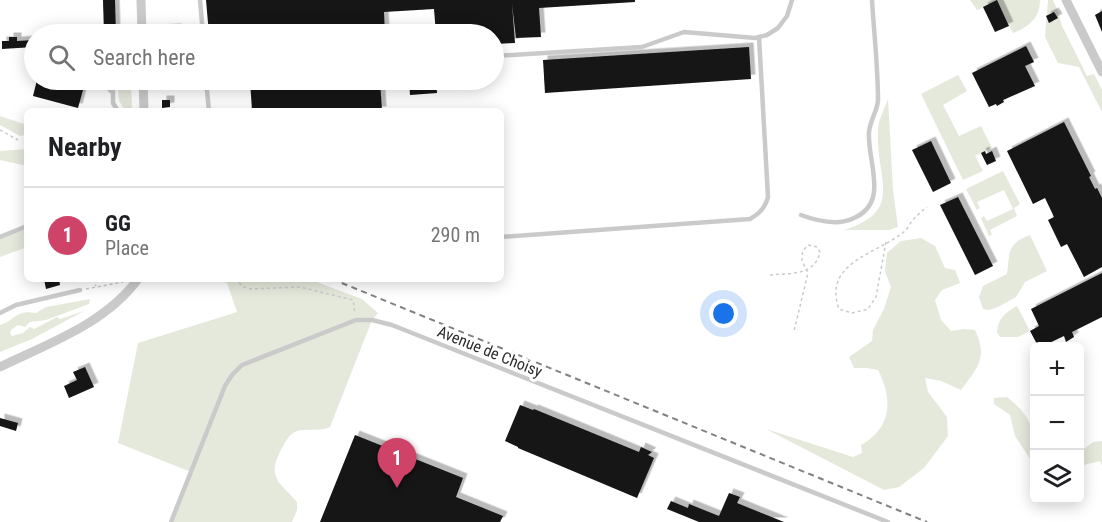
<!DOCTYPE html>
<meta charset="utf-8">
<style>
body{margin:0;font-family:"Roboto Condensed",sans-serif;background:#f6f6f6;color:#202124}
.controls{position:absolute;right:18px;bottom:18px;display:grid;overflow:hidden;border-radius:9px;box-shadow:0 3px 15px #0003}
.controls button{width:54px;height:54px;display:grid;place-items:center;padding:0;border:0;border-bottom:2px solid #e0e0e0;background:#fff;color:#202124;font:30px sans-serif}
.you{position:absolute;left:724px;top:314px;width:21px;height:21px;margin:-15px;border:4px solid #fff;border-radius:50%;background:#1a73e8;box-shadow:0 0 0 9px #1a73e833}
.badge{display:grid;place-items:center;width:39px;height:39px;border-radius:50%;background:#d04369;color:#fff;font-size:20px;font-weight:700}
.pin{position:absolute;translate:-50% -50px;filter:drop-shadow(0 2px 3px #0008)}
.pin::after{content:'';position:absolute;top:32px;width:21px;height:18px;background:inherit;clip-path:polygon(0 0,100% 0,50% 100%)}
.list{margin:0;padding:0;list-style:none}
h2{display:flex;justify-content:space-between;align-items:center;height:78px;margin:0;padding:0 24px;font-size:26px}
h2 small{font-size:20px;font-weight:400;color:#757577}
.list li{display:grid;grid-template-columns:39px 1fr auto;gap:18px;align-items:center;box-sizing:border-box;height:96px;padding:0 24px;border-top:2px solid #e0e0e0}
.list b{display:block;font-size:22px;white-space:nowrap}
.list p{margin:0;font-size:20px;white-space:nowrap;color:#757577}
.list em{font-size:20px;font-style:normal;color:#757577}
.icon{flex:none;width:33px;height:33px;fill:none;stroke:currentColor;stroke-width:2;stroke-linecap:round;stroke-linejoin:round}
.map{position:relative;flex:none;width:1102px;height:522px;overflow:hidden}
.search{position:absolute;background:#fff;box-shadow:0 3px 15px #0003;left:24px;top:24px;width:480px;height:66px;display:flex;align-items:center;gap:15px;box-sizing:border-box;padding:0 21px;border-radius:33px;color:#757577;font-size:22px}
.panel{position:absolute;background:#fff;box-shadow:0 3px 15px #0003;left:24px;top:108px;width:480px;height:174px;border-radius:9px}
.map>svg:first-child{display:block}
.green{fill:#e5e9dc}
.building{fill:#141414;filter:url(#shadow)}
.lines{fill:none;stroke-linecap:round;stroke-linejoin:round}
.path{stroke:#cacaca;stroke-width:1.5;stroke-dasharray:3 3;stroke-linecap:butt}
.lane{stroke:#cacaca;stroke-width:4.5}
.street{stroke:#cacaca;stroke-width:9}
.rail{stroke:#828282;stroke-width:2;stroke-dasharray:6 4.5;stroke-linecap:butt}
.labels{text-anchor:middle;stroke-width:6;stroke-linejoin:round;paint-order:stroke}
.street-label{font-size:16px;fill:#2d2d2d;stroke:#fff}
</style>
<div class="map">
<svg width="1102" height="522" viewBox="0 0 1102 522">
<defs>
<filter id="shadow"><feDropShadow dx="4.5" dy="-4.5" stdDeviation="0" flood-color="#0004"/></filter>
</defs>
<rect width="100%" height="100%" fill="#fff"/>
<g class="green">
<path d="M970 0H1040C1040 18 1029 27 1013 33L997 1 977 10Z"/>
<path d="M1048 0H1053L1058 12 1062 26 1087 76 1094 74 1102 90V112L1079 67 1058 63 1045 37Z"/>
<path d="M958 75 967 91 943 105 959 136 981 126 992 148 975 156 983 171 963 180 921 94Z"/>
<path d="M117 80H131L132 111 125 110 119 101Z"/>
<path d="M888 99 893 190 898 227 889 230H844C906 211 875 178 878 130 878 120 885 108 888 99Z"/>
<path d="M0 116 27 125 25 135 20 136 0 125Z"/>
<path d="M27 149V166L0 160V151Z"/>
<path d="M1003 171 1020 204 1014 208 1017 216 990 230 992 235 989 236 981 218 984 216 987 221 1013 209 1004 190 977 202 980 208 977 210 966 189Z"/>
<path d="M27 226V247L0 257V237Z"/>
<path d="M1030 235 1047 271 1025 282 1016 297 998 307 989 310 983 309 979 297 983 286 1007 274C1010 253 1006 244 1030 235Z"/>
<path d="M921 238 935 246 945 268 955 270 960 283 942 290 935 300 941 320 951 331 963 329 975 330C988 358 978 367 961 390L941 381 925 378 928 392 947 417 948 436 924 468 899 487 884 490 766 429 853 457 862 453 861 445C892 428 893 399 878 370L867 368H854L849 357 872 341 873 330 884 309 891 287 885 271 887 253 901 241Z"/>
<path d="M219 279H309L362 299 378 313 372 320 330 427C320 432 308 428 297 431 289 434 286 441 282 448 266 477 279 482 297 502V510L292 522H171L191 472 118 443 138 343 237 312 227 283Z"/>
<path d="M90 299 89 304 46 320 30 322 25 327 18 325 12 329 10 333 12 336 23 333 30 327 34 329 57 317 60 319 84 311 32 339 0 352V325C16 320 16 309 36 313L46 307Z"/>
<path d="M1017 306 1030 331 1018 337H1000L997 332C998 318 1005 313 1017 306Z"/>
<path d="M1007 397C1034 418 1035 432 1034 465L1015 436 1010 415 994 404V398Z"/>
<path d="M1102 441V466L1100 461 1080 466V452L1093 442Z"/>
</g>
<g class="building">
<path d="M103 0H115L116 34H104Z"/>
<path d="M206 0H635V2L539 8 541 37 516 38 512 4 515 43 494 44V34H436L434 9 384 12 385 34H209Z"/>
<path d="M997 0 1009 26 995 32 983 7Z"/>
<path d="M1102 11V32L1095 15Z"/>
<path d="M1054 12 1058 18 1049 23 1046 16Z"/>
<path d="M177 28V34H163V29Z"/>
<path d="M9 37H17V41L34 40V47L2 49V41H9Z"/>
<path d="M1026 46 1034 62 1025 66 1035 86 1003 100 1004 102 997 106 996 104 989 107 972 73Z"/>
<path d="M749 47 751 79 545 93 543 60Z"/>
<path d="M37 80 83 90 78 108 33 96Z"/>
<path d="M250 80H380L382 111H252Z"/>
<path d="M409 80H436L437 93 410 95Z"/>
<path d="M162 100H170V107L162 108Z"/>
<path d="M1064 122 1091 176 1089 177 1095 189 1097 188 1102 198V267L1084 277 1067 244 1061 247 1048 220 1054 217 1045 198 1033 204 1007 151Z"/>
<path d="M931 141 951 183 933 192 912 150Z"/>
<path d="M985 151 986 154 992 151 996 161 987 165 981 153Z"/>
<path d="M958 197 993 266 975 275 940 205Z"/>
<path d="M1102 273V317L1072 332 1074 337 1066 342 1064 336 1043 346H1038L1030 331 1039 326 1031 309Z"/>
<path d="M44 279H59L60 285 46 289Z"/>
<path d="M85 367 94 387 69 398 64 386 77 380 73 372Z"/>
<path d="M520 405 533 410 534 409 639 452 641 447 652 452 648 455 654 458 637 498 518 448V447L505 441Z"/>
<path d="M0 418 18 423 16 431 0 426Z"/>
<path d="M355 435 463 478 456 497 503 516 500 522H320Z"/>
<path d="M729 493 740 497 737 503 784 522H699L667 509 671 501 688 508 689 504 719 516Z"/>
</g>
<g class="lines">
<g class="path">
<path d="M0 130 18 140"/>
<path d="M886 242 876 297 868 309 852 313 839 309C822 262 878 254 905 231 908 228 910 223 913 220 917 215 922 211 927 207"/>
<path d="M770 275C790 273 815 276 820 252L817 247 808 245C797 256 803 262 808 273L794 331"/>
<path d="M93 279 96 286"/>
<path d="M234 279 244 287 251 289 300 287 353 300 355 313"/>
<path d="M86 289 123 282"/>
</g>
<g class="lane">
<path d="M200 0 203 34"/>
<path d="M494 56 642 47 684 32 755 38 767 35 778 28 787 16 792 0"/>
<path d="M113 80V103L118 111"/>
<path d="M206 80 209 111"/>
<path d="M103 82 111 91"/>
<path d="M801 215C817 221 838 226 854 218 890 202 867 162 869 132 870 121 877 111 878 101 878 67 874 33 872 0"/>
<path d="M0 237 27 226"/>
<path d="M501 237 750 219C760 213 765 208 768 197L759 37"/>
<path d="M0 313 16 305 80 290"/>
<path d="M171 522 225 386 232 375 242 365 356 320H372L392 325 888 522"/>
</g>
<g class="street">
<path d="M141 0 142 34"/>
<path d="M1066 0 1102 72"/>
<path d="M143 80 144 111"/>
<path d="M0 367C49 343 105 324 138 279"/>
</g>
<path class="rail" d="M332 279 927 522"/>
</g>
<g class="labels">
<g class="street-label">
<text transform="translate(490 351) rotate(22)" y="6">Avenue de Choisy</text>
</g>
</g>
</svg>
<div class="controls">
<button>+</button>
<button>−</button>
<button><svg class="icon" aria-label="layers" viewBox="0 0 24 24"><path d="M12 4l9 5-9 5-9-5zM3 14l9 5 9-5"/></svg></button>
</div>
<div class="you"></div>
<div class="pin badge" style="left:397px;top:488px">1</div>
<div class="search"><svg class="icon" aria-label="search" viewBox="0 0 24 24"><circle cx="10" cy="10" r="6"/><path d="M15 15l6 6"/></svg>Search here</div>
<section class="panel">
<h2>Nearby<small></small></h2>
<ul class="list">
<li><span class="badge">1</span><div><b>GG</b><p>Place</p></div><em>290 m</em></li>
</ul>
</section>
</div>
